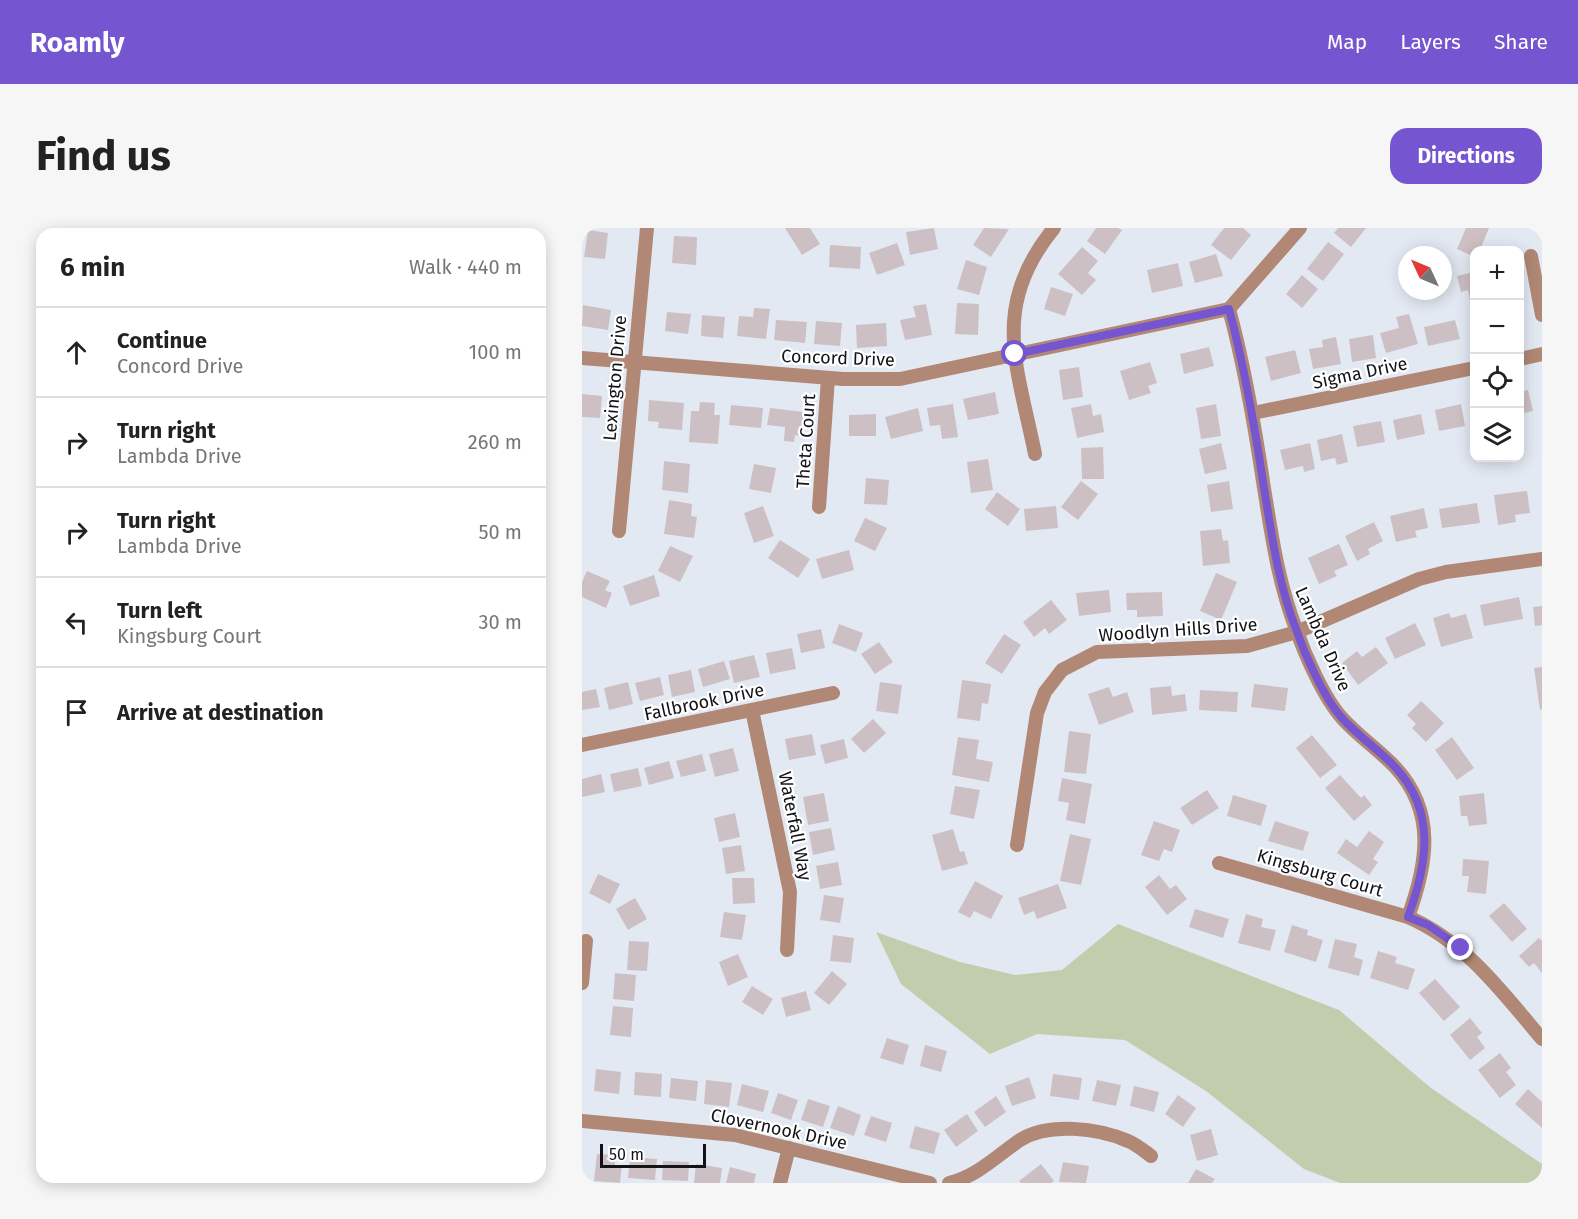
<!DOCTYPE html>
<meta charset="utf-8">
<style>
body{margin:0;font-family:"Fira Sans",sans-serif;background:#f6f6f6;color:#222}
.controls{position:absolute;right:18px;top:18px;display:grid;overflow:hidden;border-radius:12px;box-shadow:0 3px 15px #0003}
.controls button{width:54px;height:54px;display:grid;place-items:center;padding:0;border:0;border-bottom:2px solid #e0e0e0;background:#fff;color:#222;font:30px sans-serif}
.compass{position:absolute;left:816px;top:18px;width:54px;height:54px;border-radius:50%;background:#fff;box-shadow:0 3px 15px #0003;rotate:314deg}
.scale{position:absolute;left:18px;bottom:15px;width:106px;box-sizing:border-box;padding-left:6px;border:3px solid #121317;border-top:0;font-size:16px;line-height:21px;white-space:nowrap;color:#121317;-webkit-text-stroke:4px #fff;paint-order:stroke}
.stop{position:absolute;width:18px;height:18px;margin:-14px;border:4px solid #7556d0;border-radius:50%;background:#fff}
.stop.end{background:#7556d0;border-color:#fff;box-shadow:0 2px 6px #0008}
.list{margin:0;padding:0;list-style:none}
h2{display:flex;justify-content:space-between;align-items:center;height:78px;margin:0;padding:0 24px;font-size:26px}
h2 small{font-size:20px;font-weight:400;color:#767676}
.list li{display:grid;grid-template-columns:39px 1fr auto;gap:18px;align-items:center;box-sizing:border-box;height:90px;padding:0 24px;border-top:2px solid #e0e0e0}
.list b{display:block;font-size:22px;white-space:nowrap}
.list p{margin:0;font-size:20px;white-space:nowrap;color:#767676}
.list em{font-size:20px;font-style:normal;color:#767676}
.icon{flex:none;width:33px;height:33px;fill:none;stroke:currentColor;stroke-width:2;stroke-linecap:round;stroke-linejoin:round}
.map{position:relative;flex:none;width:960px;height:955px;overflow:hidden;border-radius:18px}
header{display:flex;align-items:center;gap:36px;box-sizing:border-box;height:84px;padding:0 30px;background:#7556d0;color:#fff}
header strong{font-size:28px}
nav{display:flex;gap:33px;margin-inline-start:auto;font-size:21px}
.intro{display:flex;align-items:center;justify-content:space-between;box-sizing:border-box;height:144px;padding:0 36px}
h1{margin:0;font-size:42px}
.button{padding:15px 27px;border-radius:18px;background:#7556d0;color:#fff;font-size:21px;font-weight:700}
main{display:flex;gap:36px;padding:0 36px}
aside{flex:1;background:#fff;border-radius:18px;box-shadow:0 3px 15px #0003}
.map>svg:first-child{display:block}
.green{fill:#c2cdad}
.building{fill:#cdc0c4}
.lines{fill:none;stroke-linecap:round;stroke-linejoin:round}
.street{stroke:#b08875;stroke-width:14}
.route{stroke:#7556d0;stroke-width:8}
.labels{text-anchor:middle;stroke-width:4.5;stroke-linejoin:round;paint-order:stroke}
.street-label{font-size:18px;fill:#121317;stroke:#fff}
</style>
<header>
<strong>Roamly</strong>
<nav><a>Map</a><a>Layers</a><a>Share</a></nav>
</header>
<div class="intro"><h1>Find us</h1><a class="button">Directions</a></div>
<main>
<aside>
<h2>6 min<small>Walk · 440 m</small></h2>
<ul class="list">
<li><svg class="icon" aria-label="ahead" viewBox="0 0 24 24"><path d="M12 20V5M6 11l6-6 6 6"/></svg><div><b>Continue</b><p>Concord Drive</p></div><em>100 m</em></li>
<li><svg class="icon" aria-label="right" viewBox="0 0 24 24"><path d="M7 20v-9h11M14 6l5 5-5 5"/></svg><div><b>Turn right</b><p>Lambda Drive</p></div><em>260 m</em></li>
<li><svg class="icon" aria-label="right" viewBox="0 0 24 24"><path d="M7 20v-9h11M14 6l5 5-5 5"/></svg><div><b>Turn right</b><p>Lambda Drive</p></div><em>50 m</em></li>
<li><svg class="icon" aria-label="left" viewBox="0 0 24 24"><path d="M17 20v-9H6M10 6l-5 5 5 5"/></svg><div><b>Turn left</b><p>Kingsburg Court</p></div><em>30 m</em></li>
<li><svg class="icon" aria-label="arrive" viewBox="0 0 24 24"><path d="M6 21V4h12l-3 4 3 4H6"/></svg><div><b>Arrive at destination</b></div></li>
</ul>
</aside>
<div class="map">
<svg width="960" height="955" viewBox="0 0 960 955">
<rect width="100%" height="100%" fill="#e3e9f3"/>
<path class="green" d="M536 696 757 782 849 860 960 936V955H758L722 941 624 863 543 812 455 806 408 826 319 756 294 704 378 734 433 747 480 742Z"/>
<g class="building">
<path d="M203 0H228L238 16 220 27Z"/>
<path d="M352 0 356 21 328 27 324 4Z"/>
<path d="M402 0 427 1 409 29 391 17Z"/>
<path d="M514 0H536L540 2 523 26 505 13Z"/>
<path d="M642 0H661L669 7 649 32 629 17Z"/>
<path d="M756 0H784L769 19 752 5Z"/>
<path d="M884 0H907L898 22H892V29L875 21Z"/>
<path d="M6 2 26 5 23 31 2 29Z"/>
<path d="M92 8 115 9 114 37 90 35Z"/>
<path d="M746 14 762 26 741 53 725 41Z"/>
<path d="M315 15 323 37 295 47 287 25Z"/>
<path d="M248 17 279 19 278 41 247 39Z"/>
<path d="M500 19 516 33 506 45 514 52 500 67 476 46Z"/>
<path d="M634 26 641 48 613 55 607 34Z"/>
<path d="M384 32 405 39 397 67 375 61Z"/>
<path d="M596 35 601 58 570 65 565 42Z"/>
<path d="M892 44V76L889 77 886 62 879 64 875 48Z"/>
<path d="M720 47 736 61 720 80 704 66Z"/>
<path d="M469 59 491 66 483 88 462 81Z"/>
<path d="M375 75 397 76 396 107 373 106Z"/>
<path d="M344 76 350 107 323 112 318 92 334 89 331 78Z"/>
<path d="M1 77 29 82 26 102 0 98Z"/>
<path d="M172 80 188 81 184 111 155 108 157 88 171 89Z"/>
<path d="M85 84 109 86 106 106 83 103Z"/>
<path d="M827 86 836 116 804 125 798 105 817 100 814 89Z"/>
<path d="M120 87 143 89 141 110 119 108Z"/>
<path d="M194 92 225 94 223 115 192 112Z"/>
<path d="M873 92 878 111 846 118 842 99Z"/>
<path d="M234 93 260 95 258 118 232 116Z"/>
<path d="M304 95 305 118 275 120 274 97Z"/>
<path d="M791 107 794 130 770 134 767 111Z"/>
<path d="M754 109 759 136 731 141 727 121 741 119 740 112Z"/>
<path d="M627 119 632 138 602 146 598 126Z"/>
<path d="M713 122 719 145 689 153 683 129Z"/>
<path d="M568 134 575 155 566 158 569 165 547 172 538 143Z"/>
<path d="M497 139 501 169 481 172 477 142Z"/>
<path d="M946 162 951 183 938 186V164Z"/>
<path d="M413 164 417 186 386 192 381 171Z"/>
<path d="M0 166 20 168 18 190 0 189Z"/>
<path d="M67 172 102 175 100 202 76 200 77 194 66 193Z"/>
<path d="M118 174 133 175 132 187H138L136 216 107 214 109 183H117Z"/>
<path d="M371 176 376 209 360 211 358 197 348 198 345 180Z"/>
<path d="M509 176 511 188 519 186 522 204 495 210 489 180Z"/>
<path d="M634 176 639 208 619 211 614 180Z"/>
<path d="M879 176 883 198 857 203 853 182Z"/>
<path d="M149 177 181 180 179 200 147 197Z"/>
<path d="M188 180 222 184 219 208 213 207 212 214 202 213 203 199 185 197Z"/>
<path d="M336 180 341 203 309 211 303 189Z"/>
<path d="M294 186V208H267V187Z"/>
<path d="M839 186 843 206 815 212 811 192Z"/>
<path d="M799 193 803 214 775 219 771 198Z"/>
<path d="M760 206 766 234 755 237 753 230 739 233 735 212Z"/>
<path d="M639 215 645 241 623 246 617 221Z"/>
<path d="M728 215 733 241 722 244 721 238 703 242 698 222Z"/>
<path d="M521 219 522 251H500L499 220Z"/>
<path d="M406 231 411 262 389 265 385 234Z"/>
<path d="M82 233 108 236 106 265 80 262Z"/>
<path d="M172 236 194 240 189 265 167 261Z"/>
<path d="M284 250 307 252 305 277 282 276Z"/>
<path d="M499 253 516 266 496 292 479 279Z"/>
<path d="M647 253 651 281 629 284 625 257Z"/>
<path d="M945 263 948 285 933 287 934 294 916 297 912 267Z"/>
<path d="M415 264 438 281 426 298 403 281Z"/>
<path d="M87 272 110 276 109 288 115 289 112 310 82 306Z"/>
<path d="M895 275 898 295 860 300 857 281Z"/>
<path d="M181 278 192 308 172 315 162 285Z"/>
<path d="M474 278 476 300 444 303 442 281Z"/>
<path d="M842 280 846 300 833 303 835 309 814 314 808 288Z"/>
<path d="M283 290 305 300 293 323 272 313Z"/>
<path d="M792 294 801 313 786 321 788 326 775 333 763 308Z"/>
<path d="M639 301 641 313 646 312 648 335 621 338 618 303Z"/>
<path d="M198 312 228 331 216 350 186 330Z"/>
<path d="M757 316 766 337 752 343 755 348 737 356 726 330Z"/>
<path d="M88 318 111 328 98 354 76 343Z"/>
<path d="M267 322 272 342 240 351 234 331Z"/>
<path d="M5 343 28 353 23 362 30 365 24 380 0 369V354Z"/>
<path d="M634 345 655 354 639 392 618 383Z"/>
<path d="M72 347 78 368 48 378 41 358Z"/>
<path d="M527 362 529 384 497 388 494 365Z"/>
<path d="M580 364 581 388 555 389V382H545L544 365Z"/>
<path d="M937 369 941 391 902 398 898 377Z"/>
<path d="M469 372 485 392 467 406 463 400 452 409 441 394Z"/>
<path d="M960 378V397L953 398 951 379Z"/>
<path d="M867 385 869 390 884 386 891 410 859 419 851 390Z"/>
<path d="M833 395 844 417 813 431 803 410Z"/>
<path d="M257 396 281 405 274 424 250 415Z"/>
<path d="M239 401 243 420 219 425 215 406Z"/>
<path d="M422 406 439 417 420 446 403 435Z"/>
<path d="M297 414 311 434 293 446 279 426Z"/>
<path d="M794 419 806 435 776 457 760 435 775 423 780 429Z"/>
<path d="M210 420 214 441 188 446 184 425Z"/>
<path d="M172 427 178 449 152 455 147 433Z"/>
<path d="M142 433 148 451 121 459 116 441Z"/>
<path d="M960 439V481L958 482 952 440Z"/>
<path d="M109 442 113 464 90 469 86 447Z"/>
<path d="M78 449 82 467 58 473 53 455Z"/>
<path d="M380 452 409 456 406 476 400 475 398 493 375 490Z"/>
<path d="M46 454 51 476 27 482 22 460Z"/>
<path d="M298 454 320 457 316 486 294 483Z"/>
<path d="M672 456 706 460 703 483 669 479Z"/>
<path d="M589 458 590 468 603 466 605 483 570 487 568 460Z"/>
<path d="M527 459 531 469 545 464 552 484 517 497 506 466Z"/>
<path d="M14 461 18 479 0 482V464Z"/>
<path d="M618 462 656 464 655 484 617 482Z"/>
<path d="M839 473 862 495 844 514 830 500 834 496 825 487Z"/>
<path d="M291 491 304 505 282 525 269 511Z"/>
<path d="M487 503 509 506 504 546 482 544Z"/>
<path d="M230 506 234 527 207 532 203 511Z"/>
<path d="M730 507 755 537 738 550 714 520Z"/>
<path d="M376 509 397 512 394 531 411 534 407 554 370 547Z"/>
<path d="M870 509 892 540 875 552 853 522Z"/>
<path d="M262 511 266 530 243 536 238 517Z"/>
<path d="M151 520 157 543 133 549 127 526Z"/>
<path d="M120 526 124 543 99 549 94 533Z"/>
<path d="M87 533 92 550 67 557 62 540Z"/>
<path d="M56 540 60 558 32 564 28 546Z"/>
<path d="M19 546 23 564 0 569V551Z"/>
<path d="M758 547 779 570 782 567 790 577 772 593 743 560Z"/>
<path d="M480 550 510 556 503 596 484 592 487 575 476 573Z"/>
<path d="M373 558 398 562 392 591 368 586Z"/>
<path d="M625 562 637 580 610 597 598 580Z"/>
<path d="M242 565 247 593 226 597 221 569Z"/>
<path d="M902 565 905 596 887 598 885 588H879L877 568Z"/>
<path d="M651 567 685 577 679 598 645 588Z"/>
<path d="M153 585 158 609 137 614 132 590Z"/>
<path d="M572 593 598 602 590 624 582 621 577 633 559 627Z"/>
<path d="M693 593 727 604 721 623 686 613Z"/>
<path d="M249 600 253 622 231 627 227 604Z"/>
<path d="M371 601 378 624 382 623 386 636 360 643 350 607Z"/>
<path d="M787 603 802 614 791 631 796 634 787 647 755 625 764 611 775 619Z"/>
<path d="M488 606 509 611 499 657 478 653Z"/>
<path d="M159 617 163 643 144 646 140 620Z"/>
<path d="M881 631 907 633 904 666 885 664 887 648H880Z"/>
<path d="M256 634 260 657 238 661 234 638Z"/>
<path d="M16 646 38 656 28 676 7 665Z"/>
<path d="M577 647 588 661 594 657 605 671 585 687 563 659Z"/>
<path d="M150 650H172L173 675 151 676Z"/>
<path d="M393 653 421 668 409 691 392 683 388 690 376 684Z"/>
<path d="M476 656 485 680 455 691 452 683 442 687 436 670Z"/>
<path d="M242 667 262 670 258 695 238 692Z"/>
<path d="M53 670 65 691 46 702 34 681Z"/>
<path d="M922 675 945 701 930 714 907 688Z"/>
<path d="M613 681 647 691 641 710 607 699Z"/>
<path d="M142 684 164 687 160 712 138 709Z"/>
<path d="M664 686 681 691 679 699 694 702 688 723 656 715Z"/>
<path d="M710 697 726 702 725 707 741 712 734 734 702 724Z"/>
<path d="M251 707 272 710 269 735 248 733Z"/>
<path d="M957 710 960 713V745L952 735 947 739 937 728Z"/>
<path d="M753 711 775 716 772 729 781 732 777 748 746 740Z"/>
<path d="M47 713 67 714 65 743 45 742Z"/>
<path d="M796 723 815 729 813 735 833 741 826 762 788 750Z"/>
<path d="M156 726 166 749 146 758 137 734Z"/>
<path d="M250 743 265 756 247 777 232 765Z"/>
<path d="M33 745 54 747 52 773 31 771Z"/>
<path d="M853 751 878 779 862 793 837 765Z"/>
<path d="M170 758 191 771 181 787 160 774Z"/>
<path d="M224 763 229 782 204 789 199 770Z"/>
<path d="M31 778 51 780 49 809 28 807Z"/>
<path d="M888 790 900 805 895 809 903 820 888 832 868 807Z"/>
<path d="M305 810 327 817 321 837 298 830Z"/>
<path d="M343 817 365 823 359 844 338 838Z"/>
<path d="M918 825 929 840 924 844 934 857 918 870 896 842Z"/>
<path d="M14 841 39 844 37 866 12 863Z"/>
<path d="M53 844 80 846 79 869 52 867Z"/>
<path d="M471 846 500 850 497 872 468 868Z"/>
<path d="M447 849 454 870 430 878 423 858Z"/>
<path d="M89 850 116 853 114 873 87 870Z"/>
<path d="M124 852 150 855 147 879 122 876Z"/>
<path d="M515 852 539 857 534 878 510 873Z"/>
<path d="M160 856 187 863 181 884 155 877Z"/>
<path d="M552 858 577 864 572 884 548 878Z"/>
<path d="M946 861 960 874V900L933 876Z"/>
<path d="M196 865 216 872 209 892 189 885Z"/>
<path d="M596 867 614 880 601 899 583 886Z"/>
<path d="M414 868 424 884 403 899 392 884Z"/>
<path d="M226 871 248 878 241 899 219 892Z"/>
<path d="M256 878 279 887 272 908 248 900Z"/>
<path d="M385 886 396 903 374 919 362 902Z"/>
<path d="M289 888 310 895 304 914 282 907Z"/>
<path d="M333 898 358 905 352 926 327 920Z"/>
<path d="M629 901 636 927 615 933 608 907Z"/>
<path d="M15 926 33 927V937H40L38 955 12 953Z"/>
<path d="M48 929 75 931 73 952 46 950Z"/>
<path d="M81 933 107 934 106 953 80 952Z"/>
<path d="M481 934 507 938 504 955 477 954Z"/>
<path d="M114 936 140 940 138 955H112Z"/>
<path d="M459 936 472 953 469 955H439L437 953Z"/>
<path d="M148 939 174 946 172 955H144Z"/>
<path d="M614 941 633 951 630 955H606Z"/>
</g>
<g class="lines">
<g class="street">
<path d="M949 28 960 87"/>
<path d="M647 81C663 140 673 199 682 260 690 309 696 354 714 401 723 427 742 470 760 490 776 508 797 522 813 539 855 584 845 637 826 689"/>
<path d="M0 130 261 151H318L647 81 718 0"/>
<path d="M938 131 960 126"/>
<path d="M671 185 892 140"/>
<path d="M453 226C435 137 408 78 472 0"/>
<path d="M237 279 246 150"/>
<path d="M37 303 65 0"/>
<path d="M170 482 208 664 205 722"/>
<path d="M0 517 251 465"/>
<path d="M435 617 455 485 463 464 480 442 515 424 665 418 715 404 837 351 864 344 960 331"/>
<path d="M637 635 826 689C884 714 920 764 960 811"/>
<path d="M0 755 4 713"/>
<path d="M0 893 153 907 348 955"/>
<path d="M198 955 207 920"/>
<path d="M367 955C394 949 416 927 438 912 467 894 516 900 546 913 554 916 562 923 569 928"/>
</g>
</g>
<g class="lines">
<path class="route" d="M433 126 647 81C663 140 673 200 682 260 690 308 696 355 714 401 723 427 742 470 760 490 776 508 797 522 813 539 855 584 845 637 826 689L846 697 879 720"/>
</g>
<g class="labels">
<g class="street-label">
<text transform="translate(256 130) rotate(2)" y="6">Concord Drive</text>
<text transform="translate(778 145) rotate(-12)" y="6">Sigma Drive</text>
<text transform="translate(33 150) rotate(-85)" y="6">Lexington Drive</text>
<text transform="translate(224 213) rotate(-86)" y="6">Theta Court</text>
<text transform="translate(596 402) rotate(-4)" y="6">Woodlyn Hills Drive</text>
<text transform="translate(741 411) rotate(66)" y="6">Lambda Drive</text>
<text transform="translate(122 474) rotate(-12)" y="6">Fallbrook Drive</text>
<text transform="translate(213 598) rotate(79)" y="6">Waterfall Way</text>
<text transform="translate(738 645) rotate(16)" y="6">Kingsburg Court</text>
<text transform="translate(197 901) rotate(12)" y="6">Clovernook Drive</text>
</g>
</g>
</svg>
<div class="controls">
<button>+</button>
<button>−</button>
<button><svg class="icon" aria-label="locate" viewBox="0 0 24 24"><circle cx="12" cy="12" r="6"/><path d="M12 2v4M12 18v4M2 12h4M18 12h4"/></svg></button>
<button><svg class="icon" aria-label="layers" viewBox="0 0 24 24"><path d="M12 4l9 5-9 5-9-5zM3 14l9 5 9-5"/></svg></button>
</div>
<svg class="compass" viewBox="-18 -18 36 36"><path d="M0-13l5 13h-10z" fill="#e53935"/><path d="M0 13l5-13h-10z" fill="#767676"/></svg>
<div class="scale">50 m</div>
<div class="stop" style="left:433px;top:126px"></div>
<div class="stop end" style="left:879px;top:720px"></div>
</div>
</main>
